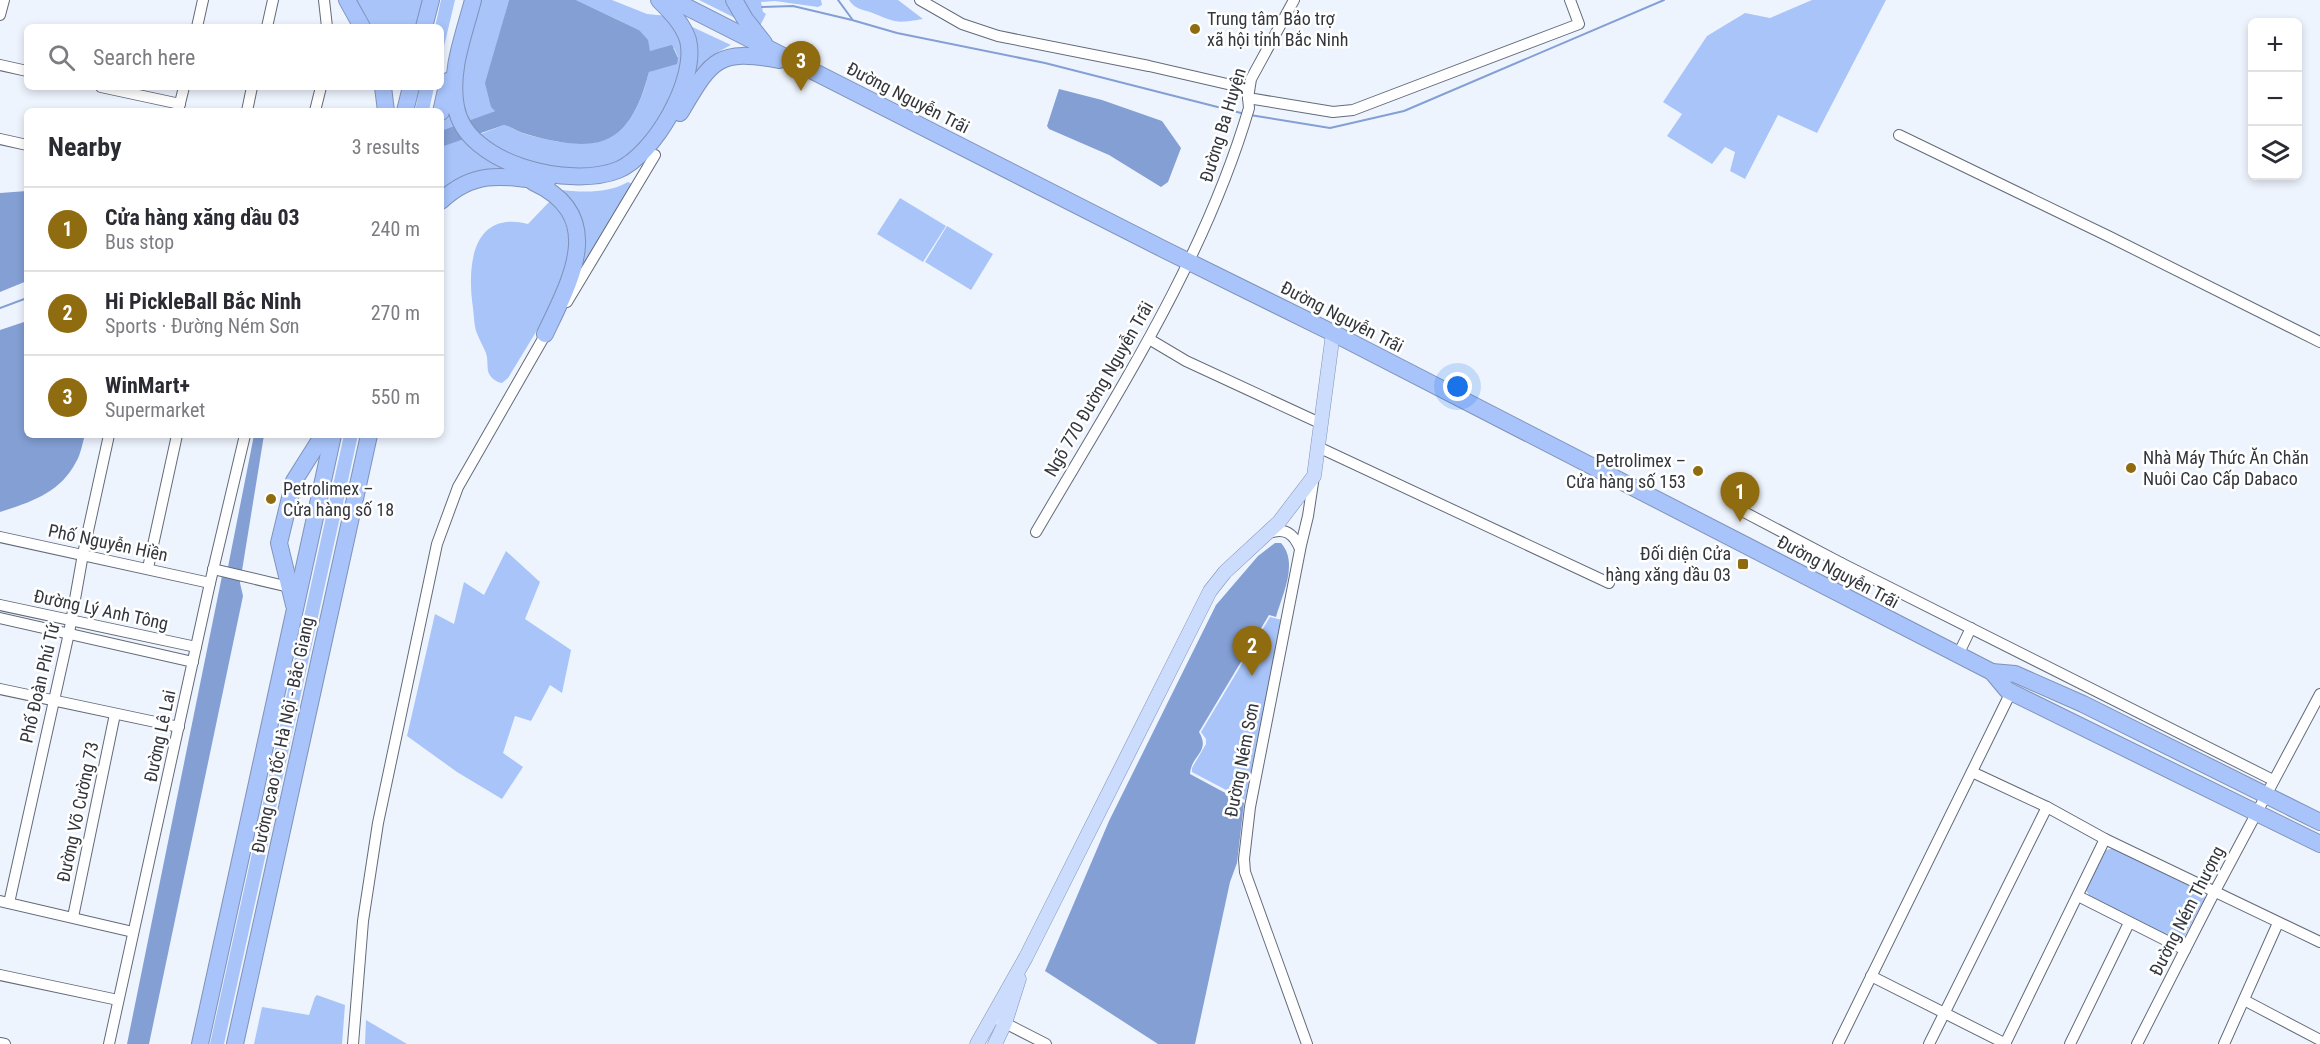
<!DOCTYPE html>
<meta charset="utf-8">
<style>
body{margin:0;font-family:"Roboto Condensed",sans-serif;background:#f2f2f3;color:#2b2b33}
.controls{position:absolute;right:18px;top:18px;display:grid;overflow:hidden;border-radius:9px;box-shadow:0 3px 9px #0003}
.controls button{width:54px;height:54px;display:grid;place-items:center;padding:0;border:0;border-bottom:2px solid #e1e1e2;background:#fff;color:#2b2b33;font:30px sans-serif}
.you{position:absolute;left:1458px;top:387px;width:21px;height:21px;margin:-15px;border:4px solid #fff;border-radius:50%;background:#1a73e8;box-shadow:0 0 0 9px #1a73e833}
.badge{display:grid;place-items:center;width:39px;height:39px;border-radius:50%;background:#906c11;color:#fff;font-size:20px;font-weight:700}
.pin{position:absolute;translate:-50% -50px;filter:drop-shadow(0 2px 3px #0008)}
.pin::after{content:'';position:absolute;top:32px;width:21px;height:18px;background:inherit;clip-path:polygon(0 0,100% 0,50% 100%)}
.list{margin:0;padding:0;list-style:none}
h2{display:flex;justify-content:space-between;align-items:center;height:78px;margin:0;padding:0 24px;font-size:26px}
h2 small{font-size:20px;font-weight:400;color:#7c7c81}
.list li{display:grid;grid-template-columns:39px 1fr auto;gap:18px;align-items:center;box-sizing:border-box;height:84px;padding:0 24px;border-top:2px solid #e1e1e2}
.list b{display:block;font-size:22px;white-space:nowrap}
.list p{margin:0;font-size:20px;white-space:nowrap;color:#7c7c81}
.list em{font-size:20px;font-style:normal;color:#7c7c81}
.icon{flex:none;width:33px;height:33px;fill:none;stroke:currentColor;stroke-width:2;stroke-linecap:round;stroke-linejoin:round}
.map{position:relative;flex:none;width:2320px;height:1044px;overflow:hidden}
.search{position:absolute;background:#fff;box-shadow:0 3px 9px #0003;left:24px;top:24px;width:420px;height:66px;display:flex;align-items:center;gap:15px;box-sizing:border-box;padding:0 21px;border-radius:9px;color:#7c7c81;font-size:22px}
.panel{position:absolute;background:#fff;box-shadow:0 3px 9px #0003;left:24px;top:108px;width:420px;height:330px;border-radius:9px}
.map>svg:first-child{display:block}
.green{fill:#a8c4f9}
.water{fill:#839fd4}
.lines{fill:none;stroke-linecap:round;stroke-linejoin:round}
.stream{stroke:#839fd4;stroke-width:2}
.minor-casing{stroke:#636b7a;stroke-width:12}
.major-casing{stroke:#7f92b8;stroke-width:15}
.highway-casing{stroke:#7f92b8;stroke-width:18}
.minor{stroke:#fff;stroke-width:10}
.major{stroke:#cbdcfc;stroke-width:14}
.highway{stroke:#a8c4fa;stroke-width:16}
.poi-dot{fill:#906c11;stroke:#fff;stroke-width:2}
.labels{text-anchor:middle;stroke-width:5;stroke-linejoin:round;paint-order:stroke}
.poi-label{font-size:18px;fill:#33363d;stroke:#fff;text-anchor:start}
.street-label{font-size:18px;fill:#33363d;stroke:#fff}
</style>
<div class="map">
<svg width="2320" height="1044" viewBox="0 0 2320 1044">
<rect width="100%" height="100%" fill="#eef4fe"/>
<g class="green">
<path d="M355 0H424L417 27H370Z"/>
<path d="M441 0H455L441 59V27H435Z"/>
<path d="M475 0H509L486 83 495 111 467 122C450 83 466 38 475 0Z"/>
<path d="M576 0H612L647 14 668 16 683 44 681 72 657 124 635 153 593 173 519 161 478 135 504 125C512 127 518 132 525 134 597 154 630 148 649 72L678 57 674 48 650 51 639 30Z"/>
<path d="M699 0H729L743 22Z"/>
<path d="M742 0H821L822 5 818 7 775 1 761 2 763 12 766 14 760 26Z"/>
<path d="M849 0H898L923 19C894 24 896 22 870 12 861 9 855 9 849 0Z"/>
<path d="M1812 0H1886L1817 133 1778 115 1745 179 1730 171 1735 152 1725 147 1712 164 1667 136 1682 114 1663 102 1707 36 1745 13 1770 18Z"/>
<path d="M686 24 731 45C711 55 700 64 689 84Z"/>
<path d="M420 87H434L429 111H415Z"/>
<path d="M448 91 451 100 511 169 441 194V124Z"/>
<path d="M628 182 632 184 582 271 559 190C582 192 607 194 628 182Z"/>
<path d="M900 198 946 226 923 262 877 234Z"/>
<path d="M550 201 564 218 572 248 553 304 508 378 502 383C496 382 490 378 488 371 487 365 488 359 486 353 483 346 479 339 476 331 474 324 474 316 473 308 467 267 471 210 528 224Z"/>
<path d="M947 226 993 254 971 290 925 262Z"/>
<path d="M344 435H358L224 1044H210Z"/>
<path d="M506 551 540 582 525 619 571 650 562 693 550 685 531 721 515 716 503 753 523 767 502 799 457 772 407 736 435 614 454 624 464 582 484 595Z"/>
<path d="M1270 617 1282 620 1245 800 1192 772V768L1206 744V739L1201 732Z"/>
<path d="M2115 848 2202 892 2205 898 2182 941 2176 943 2091 899 2086 890 2106 850Z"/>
<path d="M317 995 345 1005 342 1044H254L262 1007 309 1015 315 997Z"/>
<path d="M366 1020 407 1044H365Z"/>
</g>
<g class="water">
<path d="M509 0H576L639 30 648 40 650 51 672 45 678 58 677 64 649 72C629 149 597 154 526 134 518 132 512 127 504 125L441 147V131L495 111 491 107 485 83Z"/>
<path d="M1059 89 1102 100 1162 121 1181 148 1168 182 1161 187 1109 155 1049 129 1047 126Z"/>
<path d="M27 191V281L0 292V193Z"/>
<path d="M27 321V435H85C82 444 81 454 76 462 60 493 31 502 0 512V330Z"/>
<path d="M254 435H264L240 583 243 596 149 1044H127L222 576 228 567Z"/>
<path d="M1275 543H1281C1299 563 1282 595 1276 617L1269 615 1199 732C1211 752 1191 755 1190 774L1244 803 1237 863 1230 882 1195 1044H1158L1045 971 1109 821 1216 605 1258 556Z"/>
</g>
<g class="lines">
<g class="stream">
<path d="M838 0 852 19"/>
<path d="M762 7 793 6 852 20 897 33 1045 63 1245 114"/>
<path d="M1250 115 1330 128 1404 111 1664 0"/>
<path d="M0 308 27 298"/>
</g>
<defs>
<g id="minor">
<path d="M324 0 327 27"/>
<path d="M920 0 962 24 998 36 1149 66 1249 89"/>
<path d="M0 15 4 0"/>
<path d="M197 27 203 0"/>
<path d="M267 27 273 0"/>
<path d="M0 65 27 71"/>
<path d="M101 87 180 104"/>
<path d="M1248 98 1333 112 1353 110 1579 24 1570 0"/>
<path d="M178 111 184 87"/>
<path d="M247 111 252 87"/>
<path d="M315 111 321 87"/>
<path d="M1899 135 2110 237 2320 342"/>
<path d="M0 139 27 145"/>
<path d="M567 302 655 155"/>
<path d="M1149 339 1186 361 1322 424"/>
<path d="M1318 447 1609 583"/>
<path d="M1744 512 1841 563"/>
<path d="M1036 532C1116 395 1204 261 1249 108L1248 98 1251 79 1294 0"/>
<path d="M1269 533C1285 527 1294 534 1300 549"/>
<path d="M0 537 210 583"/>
<path d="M148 568 177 435"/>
<path d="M213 569 289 587"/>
<path d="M1829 588 1841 563 2273 780"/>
<path d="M0 605 196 647"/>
<path d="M0 618 193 662"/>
<path d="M1958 655 1971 628"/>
<path d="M0 689 179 727"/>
<path d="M1972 772 2047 807 2105 839 2320 942"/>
<path d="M2078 896 2185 950"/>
<path d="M0 901 133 932"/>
<path d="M9 903 69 633 83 554 109 435"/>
<path d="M73 917 115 714"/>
<path d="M0 975 118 1000"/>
<path d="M1871 976 2006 1044"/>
<path d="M2244 1000 2320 1040"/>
<path d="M999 1020 1046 1044"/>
<path d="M0 1043 5 1044"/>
<path d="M109 1044 210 583 245 435"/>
<path d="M353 1044 363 921 378 823 437 544 458 487 548 330"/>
<path d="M1307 1044 1245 872 1244 859 1250 807 1301 545 1308 516 1314 476"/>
<path d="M1838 1044 2011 692"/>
<path d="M1929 1044 2047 807"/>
<path d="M2005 1044 2105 839"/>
<path d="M2070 1044 2129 923"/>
<path d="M2137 1044 2215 891 2320 694"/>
<path d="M2224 1044 2278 923"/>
</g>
<g id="major">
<path d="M977 1044 1026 957 1210 591 1225 572 1279 522 1314 476 1333 333"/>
<path d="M995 1044 1005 1023 1019 979"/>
</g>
<g id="highway">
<path d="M347 0 362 27"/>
<path d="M473 0C464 35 449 71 456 107 466 165 571 189 618 170 654 155 698 79 688 40 683 24 671 12 659 0"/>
<path d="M673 0 1163 249 1333 333 1992 672 2007 690 2011 692 2320 844"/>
<path d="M734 0 745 19 764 43"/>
<path d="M424 27 431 0"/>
<path d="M383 87 386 111"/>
<path d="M405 111 411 87"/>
<path d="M441 112 448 81"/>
<path d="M680 113C711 61 716 48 779 60"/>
<path d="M533 182C608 216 570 281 545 334"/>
<path d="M441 201C475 169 504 176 547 182"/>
<path d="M294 605 279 543 294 481 323 435"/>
<path d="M1992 672 2015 674 2083 704 2320 822"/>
<path d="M200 1044 333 435"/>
<path d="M235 1044 369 435"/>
</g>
</defs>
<use href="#minor" class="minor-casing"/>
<use href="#major" class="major-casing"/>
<use href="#highway" class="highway-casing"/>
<use href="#minor" class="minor"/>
<use href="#major" class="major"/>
<use href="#highway" class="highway"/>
</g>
<g class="poi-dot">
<circle cx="1195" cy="29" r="6"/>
<circle cx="2131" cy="468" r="6"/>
<circle cx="1698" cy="471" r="6"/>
<circle cx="271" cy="499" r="6"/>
<rect x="1737" y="558" width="12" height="12" rx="3"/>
</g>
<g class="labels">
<g class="poi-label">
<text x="1207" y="25">Trung tâm Bảo trợ<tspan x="1207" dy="21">xã hội tỉnh Bắc Ninh</tspan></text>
<text x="2143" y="464">Nhà Máy Thức Ăn Chăn<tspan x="2143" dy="21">Nuôi Cao Cấp Dabaco</tspan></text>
<text x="1686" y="467" text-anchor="end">Petrolimex –<tspan x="1686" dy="21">Cửa hàng số 153</tspan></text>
<text x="283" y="495">Petrolimex –<tspan x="283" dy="21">Cửa hàng số 18</tspan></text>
<text x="1731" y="560" text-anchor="end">Đối diện Cửa<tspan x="1731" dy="21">hàng xăng dầu 03</tspan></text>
</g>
<g class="street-label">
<text transform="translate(908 98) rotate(27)" y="6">Đường Nguyễn Trãi</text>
<text transform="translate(1223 125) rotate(-73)" y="6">Đường Ba Huyện</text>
<text transform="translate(1342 317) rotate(27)" y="6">Đường Nguyễn Trãi</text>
<text transform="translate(1099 389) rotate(-60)" y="6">Ngõ 770 Đường Nguyễn Trãi</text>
<text transform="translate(108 543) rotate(12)" y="6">Phố Nguyễn Hiền</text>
<text transform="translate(1838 572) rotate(28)" y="6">Đường Nguyễn Trãi</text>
<text transform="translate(101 610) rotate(12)" y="6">Đường Lý Anh Tông</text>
<text transform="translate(40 683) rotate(-77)" y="6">Phố Đoàn Phú Tứ</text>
<text transform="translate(283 735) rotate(-78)" y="6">Đường cao tốc Hà Nội - Bắc Giang</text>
<text transform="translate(160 736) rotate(-78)" y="6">Đường Lê Lai</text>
<text transform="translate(1242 760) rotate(-79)" y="6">Đường Ném Sơn</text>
<text transform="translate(78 812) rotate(-78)" y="6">Đường Võ Cường 73</text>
<text transform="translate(2187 911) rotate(-63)" y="6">Đường Ném Thượng</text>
</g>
</g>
</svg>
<div class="controls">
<button>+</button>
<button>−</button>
<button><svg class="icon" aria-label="layers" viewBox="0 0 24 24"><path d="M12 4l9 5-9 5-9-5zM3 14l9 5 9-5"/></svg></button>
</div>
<div class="you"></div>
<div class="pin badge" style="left:1740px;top:522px">1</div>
<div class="pin badge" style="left:1252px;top:676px">2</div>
<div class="pin badge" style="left:801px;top:91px">3</div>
<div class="search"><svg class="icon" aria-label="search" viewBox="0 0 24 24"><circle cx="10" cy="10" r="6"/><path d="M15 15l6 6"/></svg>Search here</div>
<section class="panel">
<h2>Nearby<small>3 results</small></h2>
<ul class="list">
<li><span class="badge">1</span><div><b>Cửa hàng xăng dầu 03</b><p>Bus stop</p></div><em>240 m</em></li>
<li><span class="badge">2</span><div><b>Hi PickleBall Bắc Ninh</b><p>Sports · Đường Ném Sơn</p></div><em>270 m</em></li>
<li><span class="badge">3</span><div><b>WinMart+</b><p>Supermarket</p></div><em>550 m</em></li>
</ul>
</section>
</div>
